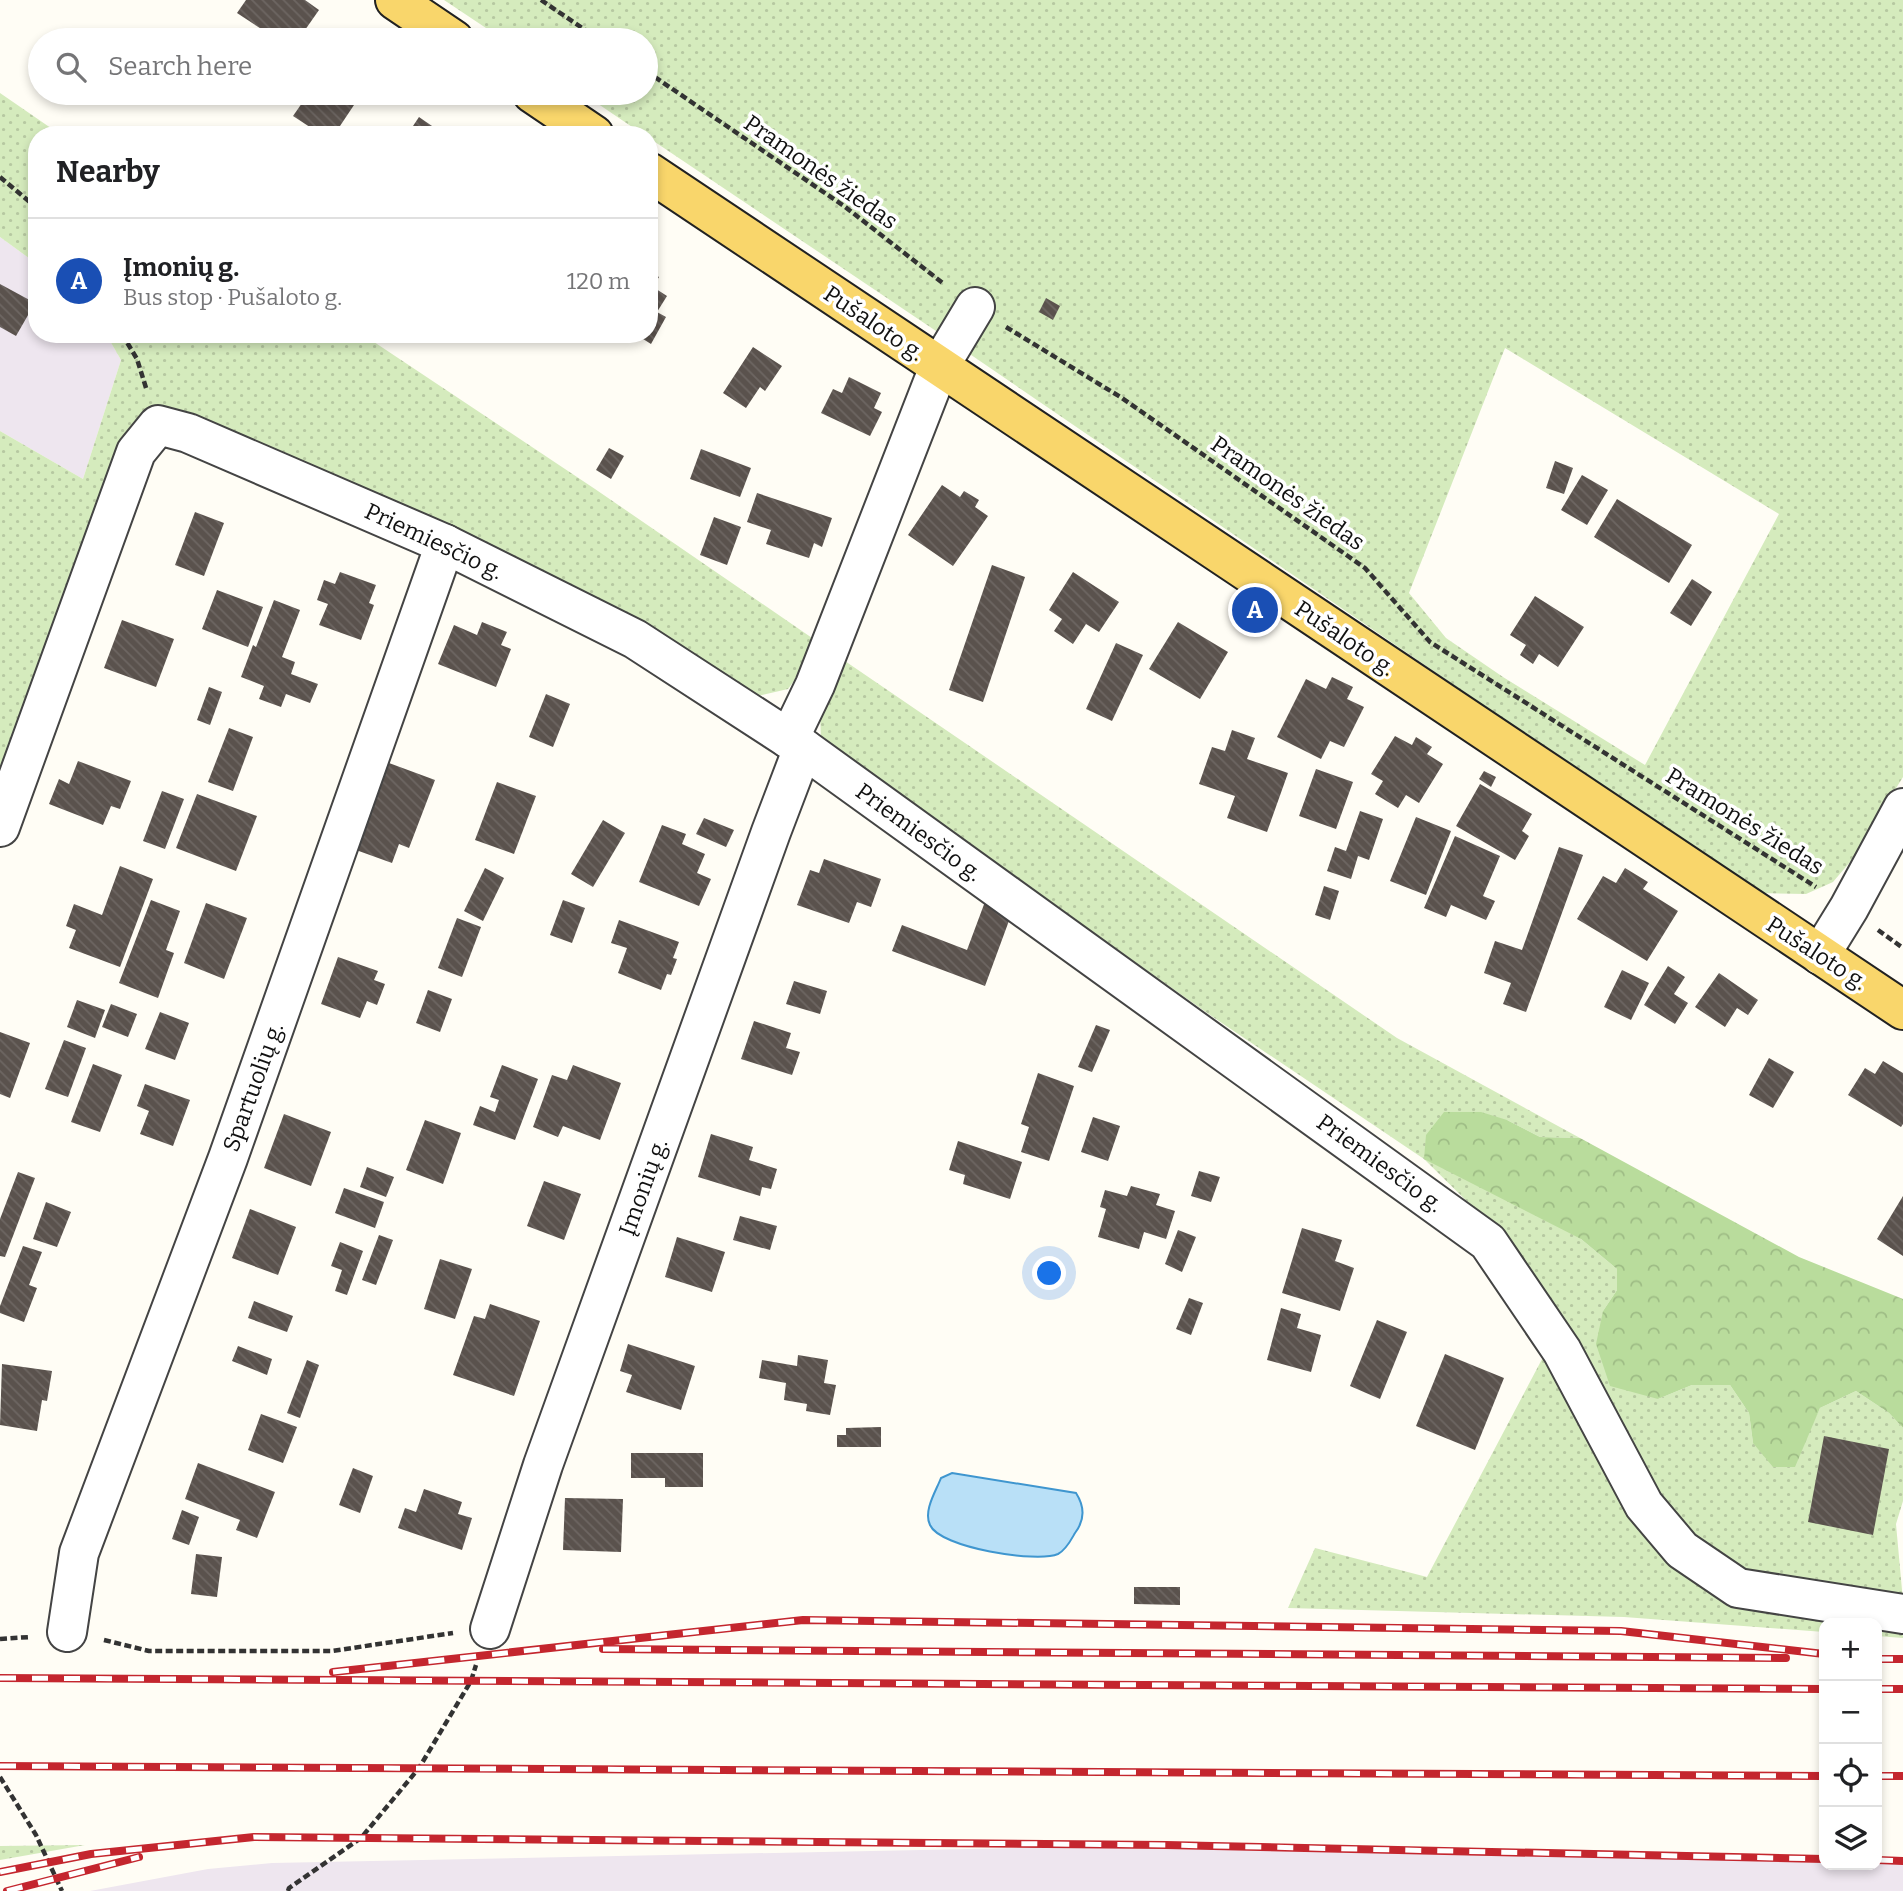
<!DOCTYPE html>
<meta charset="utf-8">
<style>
body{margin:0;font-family:Bitter,serif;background:#f6f6f6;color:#202124}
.controls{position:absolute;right:21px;bottom:21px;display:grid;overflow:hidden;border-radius:14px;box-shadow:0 4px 10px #0003}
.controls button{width:63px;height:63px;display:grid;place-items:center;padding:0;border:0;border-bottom:2px solid #e0e0e0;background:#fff;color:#202124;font:35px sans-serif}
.you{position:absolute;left:1050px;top:1274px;width:24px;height:24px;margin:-18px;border:5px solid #fff;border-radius:50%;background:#1a73e8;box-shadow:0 0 0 10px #1a73e833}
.badge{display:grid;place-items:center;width:46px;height:46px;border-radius:50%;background:#c4262e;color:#fff;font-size:23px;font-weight:700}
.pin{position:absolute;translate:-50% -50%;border:4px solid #fff;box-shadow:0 2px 7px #0006}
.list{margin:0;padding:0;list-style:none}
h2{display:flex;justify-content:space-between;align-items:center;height:91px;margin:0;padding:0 28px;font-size:30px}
h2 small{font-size:23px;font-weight:400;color:#757577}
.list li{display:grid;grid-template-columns:46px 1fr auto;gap:21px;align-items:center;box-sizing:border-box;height:126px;padding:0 28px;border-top:2px solid #e0e0e0}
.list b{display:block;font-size:26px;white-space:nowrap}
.list p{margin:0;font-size:23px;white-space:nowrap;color:#757577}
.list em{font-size:23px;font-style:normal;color:#757577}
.icon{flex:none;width:38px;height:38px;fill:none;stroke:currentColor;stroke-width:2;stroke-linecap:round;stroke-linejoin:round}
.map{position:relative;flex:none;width:1903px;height:1891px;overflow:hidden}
.search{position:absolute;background:#fff;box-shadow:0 4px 10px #0003;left:28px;top:28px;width:630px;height:77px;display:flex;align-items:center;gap:18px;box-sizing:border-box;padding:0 24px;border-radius:38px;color:#757577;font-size:26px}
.panel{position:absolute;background:#fff;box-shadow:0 4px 10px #0003;left:28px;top:126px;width:630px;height:217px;border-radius:28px}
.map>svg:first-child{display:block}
.industrial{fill:#eee6ef}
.grass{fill:url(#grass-dots);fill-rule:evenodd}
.forest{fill:url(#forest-crowns)}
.water{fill:#b9e0f7;stroke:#3f96cf;stroke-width:2}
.building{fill:url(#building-back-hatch)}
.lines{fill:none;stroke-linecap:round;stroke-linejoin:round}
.minor-casing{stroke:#444;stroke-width:42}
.major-casing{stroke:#222;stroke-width:42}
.path{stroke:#333;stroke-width:4.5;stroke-dasharray:7 3.5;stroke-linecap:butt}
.minor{stroke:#fff;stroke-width:38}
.major{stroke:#f9d66b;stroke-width:38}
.rail-casing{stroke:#c4262e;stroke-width:8}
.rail{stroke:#fff;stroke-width:5;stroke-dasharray:16;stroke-linecap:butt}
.labels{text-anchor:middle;stroke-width:7;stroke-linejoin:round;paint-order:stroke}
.street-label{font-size:23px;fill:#111;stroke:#fff}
</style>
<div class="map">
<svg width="1903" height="1891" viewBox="0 0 1903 1891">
<defs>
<pattern id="grass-dots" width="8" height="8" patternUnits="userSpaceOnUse" patternTransform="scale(1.75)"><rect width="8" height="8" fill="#d5ebbd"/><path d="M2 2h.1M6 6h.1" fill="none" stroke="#b6c8a1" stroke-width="1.8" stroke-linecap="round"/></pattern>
<pattern id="forest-crowns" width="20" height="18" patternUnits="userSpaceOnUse" patternTransform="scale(1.75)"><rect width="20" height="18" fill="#b9dc9c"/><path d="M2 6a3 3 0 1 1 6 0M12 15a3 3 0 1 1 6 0" fill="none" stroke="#9ebc85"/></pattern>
<pattern id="building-back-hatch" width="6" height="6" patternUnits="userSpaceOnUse" patternTransform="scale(1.75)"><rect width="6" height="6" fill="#5a524d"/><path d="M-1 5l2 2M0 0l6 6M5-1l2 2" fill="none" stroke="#6d6662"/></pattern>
</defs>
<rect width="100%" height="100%" fill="#fffdf5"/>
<g class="industrial">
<path d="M0 237 37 264V334H106L121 360 83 479 0 431Z"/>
<path d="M1166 1845 1824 1859V1865H1877V1860L1903 1861V1891H90L208 1869 272 1863Z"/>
</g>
<g class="grass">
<path d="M444 0H1903V777L1850 862 1833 882 1806 894 1758 893 939 333 649 138V135H644L582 93H646V40H504ZM1505 348 1779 514 1645 765 1503 677 1446 638 1409 593Z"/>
<path d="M0 93 61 135H37V264L0 237Z"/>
<path d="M106 334H362L595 489 815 640 803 669 788 689 758 696 150 418 0 822V431L83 479 121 360Z"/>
<path d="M842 659 1397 1038 1580 1138 1540 1137 1507 1120 1581 1239 1617 1269V1290L1603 1311 1658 1399 1692 1385H1730L1749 1413 1753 1443 1807 1435 1820 1408 1856 1391 1889 1413 1903 1428V1501L1896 1524 1903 1601V1638L1877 1636V1623H1824V1632L1624 1617 1288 1608 1315 1548 1427 1577 1560 1325 1490 1224 1424 1159 1210 1015 821 741 820 712Z"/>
<path d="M85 1845 0 1860V1846Z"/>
</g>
<path class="forest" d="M1444 1112H1481L1507 1120 1540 1137 1580 1138 1799 1257 1903 1299V1428L1889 1413 1856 1391 1820 1408 1795 1467H1773L1753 1443 1749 1413 1730 1385H1692L1658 1399 1610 1386 1596 1344 1603 1311 1617 1290V1269L1581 1239 1424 1159 1426 1135Z"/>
<path class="water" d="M952 1473 1076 1493C1085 1507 1085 1520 1075 1533 1071 1540 1066 1550 1058 1554 1037 1563 940 1548 930 1525 923 1511 936 1491 941 1478Z"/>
<g class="building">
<path d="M246 0H305L319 10 298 40H278L237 13Z"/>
<path d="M309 93H362L334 135H322L293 116Z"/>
<path d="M419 117 445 135H407Z"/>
<path d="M649 271 659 277 653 287 667 296 657 312 666 317 651 344 635 334H649Z"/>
<path d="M0 284 35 303 16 336 0 327Z"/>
<path d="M1046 298 1060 306 1053 320 1039 312Z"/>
<path d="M753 347 782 366 765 391 760 387 746 408 723 393Z"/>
<path d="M849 377 881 393 874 408 882 412 870 436 821 413 833 389 842 393Z"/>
<path d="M609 448 624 456 611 479 596 470Z"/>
<path d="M701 449 751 468 740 497 690 479Z"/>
<path d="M1555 461 1573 468 1564 494 1546 488Z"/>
<path d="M1582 475 1608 490 1587 525 1561 510Z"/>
<path d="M942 485 960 497 964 491 979 500 975 507 988 516 953 566 908 535Z"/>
<path d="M757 493 832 518 822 547 814 543 809 558 766 544 771 530 747 522Z"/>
<path d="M1617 499 1692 545 1669 583 1594 537Z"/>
<path d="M195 512 224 523 204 576 175 565Z"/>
<path d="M714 517 741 527 727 565 700 555Z"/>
<path d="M992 565 1025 577 983 702 949 690Z"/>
<path d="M340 572 376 585 369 603 374 605 361 640 319 625 328 604 317 600 324 580 335 584Z"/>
<path d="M1073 572 1119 602 1099 632 1086 624 1073 644 1054 631 1062 619 1049 610Z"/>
<path d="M1692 579 1712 592 1691 626 1670 613Z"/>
<path d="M217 590 263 607 248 647 202 629Z"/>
<path d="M1535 596 1584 627 1558 667 1539 654 1533 664 1520 655 1526 645 1510 635Z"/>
<path d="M274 600 300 610 282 657 295 662 291 674 318 684 310 703 286 694 281 707 259 699 264 686 241 677 253 645 256 647Z"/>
<path d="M122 620 174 639 156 687 104 668Z"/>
<path d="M482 622 507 632 501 645 511 649 496 687 438 664 454 625 477 635Z"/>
<path d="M1178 622 1228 652 1200 699 1149 669Z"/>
<path d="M1116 643 1143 655 1112 721 1086 709Z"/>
<path d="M1332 677 1353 687 1347 699 1364 707 1344 747 1330 741 1321 759 1277 737 1306 679 1326 689Z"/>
<path d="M209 687 222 692 210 725 197 720Z"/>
<path d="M546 694 570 704 553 747 529 737Z"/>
<path d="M229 728 253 737 233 791 208 782Z"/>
<path d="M1232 730 1255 738 1247 759 1288 773 1267 832 1227 818 1235 796 1199 784 1212 747 1225 751Z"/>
<path d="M1395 736 1412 745 1416 737 1432 747 1427 754 1443 764 1419 803 1406 795 1398 808 1375 794 1383 781 1371 774Z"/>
<path d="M78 761 131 781 120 809 111 806 103 825 49 804 59 779 69 784Z"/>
<path d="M389 763 435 780 409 848 399 844 392 863 356 850Z"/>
<path d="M1316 769 1353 782 1336 829 1299 816Z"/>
<path d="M1484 771 1496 777 1491 787 1479 779Z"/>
<path d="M497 782 536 796 514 854 475 840Z"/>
<path d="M1480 784 1532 814 1522 831 1529 836 1515 860 1456 826Z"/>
<path d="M162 791 184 799 165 849 143 841Z"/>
<path d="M197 794 257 816 236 871 176 848Z"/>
<path d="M1360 811 1383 819 1369 860 1358 856 1351 879 1327 871 1335 847 1346 851Z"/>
<path d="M1416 817 1451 831 1426 895 1390 881Z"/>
<path d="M704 818 734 830 726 847 696 834Z"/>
<path d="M603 820 625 833 593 887 571 874Z"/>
<path d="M662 825 686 834 682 844 705 854 697 873 711 879 699 906 639 882Z"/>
<path d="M1455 836 1500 856 1483 896 1495 901 1486 920 1451 905 1446 917 1424 908Z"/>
<path d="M1559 847 1583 855 1526 1012 1503 1004 1511 983 1484 973 1495 941 1522 950Z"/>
<path d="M824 859 881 879 871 907 857 902 849 923 797 905 810 870 819 873Z"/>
<path d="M120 866 153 879 120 967 69 948 76 930 66 926 74 904 102 915Z"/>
<path d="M485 868 504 878 483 921 464 911Z"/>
<path d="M1625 868 1648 882 1643 889 1678 911 1647 961 1577 919 1603 876 1616 883Z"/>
<path d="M1324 886 1339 891 1330 920 1315 915Z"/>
<path d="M986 899 1010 918 985 986 892 951 902 925 967 950Z"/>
<path d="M151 900 180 911 166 950 174 953 158 998 119 983Z"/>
<path d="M563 900 585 908 572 943 550 935Z"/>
<path d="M206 903 247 918 224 979 184 963Z"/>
<path d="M457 918 481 927 462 977 438 968Z"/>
<path d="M619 920 679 942 673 958 677 959 671 975 667 974 661 990 618 973 627 948 611 943Z"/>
<path d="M338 957 378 971 374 980 385 984 377 1005 367 1001 360 1018 321 1004Z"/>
<path d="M1668 966 1685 977 1674 994 1688 1003 1675 1024 1644 1005Z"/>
<path d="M1622 970 1649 983 1631 1020 1604 1007Z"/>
<path d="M1719 973 1758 1000 1748 1015 1737 1008 1725 1027 1695 1007Z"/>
<path d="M794 981 827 991 820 1014 786 1004Z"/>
<path d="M428 990 452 999 440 1032 416 1023Z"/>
<path d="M77 1000 105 1010 95 1038 67 1027Z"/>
<path d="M111 1004 137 1014 128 1037 102 1027Z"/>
<path d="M160 1012 189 1023 175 1060 145 1049Z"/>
<path d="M754 1021 791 1033 786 1048 800 1052 792 1075 741 1059Z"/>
<path d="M1096 1025 1110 1030 1092 1072 1078 1067Z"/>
<path d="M0 1032 30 1043 10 1098 0 1094Z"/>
<path d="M64 1040 86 1048 68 1097 45 1089Z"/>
<path d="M1769 1058 1794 1072 1773 1108 1749 1095Z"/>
<path d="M1883 1061 1903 1073V1124L1901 1127 1848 1095 1865 1068 1875 1074Z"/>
<path d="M93 1064 122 1075 100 1132 71 1122Z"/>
<path d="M502 1065 538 1079 515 1140 473 1125 480 1106 495 1112 499 1100 490 1097Z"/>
<path d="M573 1065 621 1083 600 1140 563 1126 558 1137 533 1127 552 1075 567 1080Z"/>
<path d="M1038 1073 1074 1086 1049 1161 1021 1152 1029 1127 1021 1124Z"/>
<path d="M145 1084 190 1100 173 1146 140 1134 149 1111 137 1106Z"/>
<path d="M284 1114 331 1132 311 1186 264 1168Z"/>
<path d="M1093 1117 1120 1126 1108 1161 1081 1152Z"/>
<path d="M425 1120 461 1133 443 1184 406 1170Z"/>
<path d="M711 1134 753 1147 749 1160 777 1169 771 1189 762 1187 760 1196 698 1177Z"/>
<path d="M958 1141 1022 1162 1010 1199 963 1184 965 1175 949 1170Z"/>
<path d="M367 1167 394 1177 386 1197 360 1187Z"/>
<path d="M1199 1171 1220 1177 1211 1202 1191 1196Z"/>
<path d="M18 1172 35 1178 5 1257 0 1256V1219Z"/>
<path d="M544 1181 581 1194 564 1240 527 1226Z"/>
<path d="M1131 1186 1160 1194 1156 1205 1175 1211 1166 1239 1144 1232 1139 1249 1098 1237 1106 1209 1100 1207 1105 1190 1127 1196Z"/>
<path d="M344 1188 384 1202 375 1228 335 1213Z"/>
<path d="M1903 1196V1256L1877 1239Z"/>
<path d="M46 1202 71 1212 57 1247 33 1239Z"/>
<path d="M250 1209 296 1227 278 1275 232 1258Z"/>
<path d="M740 1216 777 1226 770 1250 733 1240Z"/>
<path d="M1302 1228 1342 1240 1335 1261 1354 1268 1340 1311 1282 1293Z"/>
<path d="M1178 1230 1196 1237 1182 1272 1165 1264Z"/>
<path d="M379 1235 393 1240 376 1285 362 1280Z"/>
<path d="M677 1237 725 1252 712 1292 665 1277Z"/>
<path d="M340 1242 363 1251 347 1295 335 1291 342 1270 331 1266Z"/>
<path d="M23 1246 42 1252 29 1285 37 1288 24 1322 0 1313V1306Z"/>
<path d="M440 1259 472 1269 455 1319 424 1309Z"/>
<path d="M1189 1298 1203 1303 1191 1335 1176 1329Z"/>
<path d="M254 1301 293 1316 287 1332 248 1318Z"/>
<path d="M490 1304 540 1321 514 1396 453 1375 474 1316 485 1319Z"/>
<path d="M1281 1308 1301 1314 1297 1328 1321 1335 1311 1372 1267 1360Z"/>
<path d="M1377 1320 1407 1332 1380 1399 1350 1386Z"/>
<path d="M628 1344 695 1366 681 1410 626 1392 632 1375 620 1371Z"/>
<path d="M238 1346 272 1359 267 1375 232 1361Z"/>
<path d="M1445 1354 1504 1378 1475 1450 1416 1426Z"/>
<path d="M798 1355 828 1360 824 1383 836 1385 830 1415 806 1411 807 1404 784 1400 786 1383 759 1378 762 1360 797 1366Z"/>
<path d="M307 1360 319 1365 300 1418 287 1413Z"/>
<path d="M2 1364 52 1371 47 1401 42 1400 37 1431 0 1425Z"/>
<path d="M261 1414 297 1427 283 1463 248 1450Z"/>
<path d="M881 1427V1447H837V1435H846V1428Z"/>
<path d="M1824 1436 1889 1449 1873 1535 1808 1522Z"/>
<path d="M631 1453H703V1487H665V1478H631Z"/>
<path d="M198 1463 275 1492 257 1538 236 1530 240 1520 185 1499Z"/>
<path d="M353 1468 373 1476 360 1513 339 1505Z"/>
<path d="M424 1489 462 1502 458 1514 472 1518 462 1550 398 1528 405 1508 416 1512Z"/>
<path d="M565 1498 623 1499 621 1552 563 1550Z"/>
<path d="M182 1510 199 1517 189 1545 172 1539Z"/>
<path d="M196 1554 222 1557 217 1597 191 1594Z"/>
<path d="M1134 1587H1180V1605L1134 1604Z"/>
</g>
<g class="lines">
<defs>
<g id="minor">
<path d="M789 739 815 685 939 367 975 307"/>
<path d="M0 827 136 452 158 425 188 433 445 544 635 639 803 748 1488 1242 1562 1351 1644 1505 1682 1550 1738 1588 1903 1614"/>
<path d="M1820 955 1849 908 1903 808"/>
<path d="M490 1629 543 1465 771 832 803 748"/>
<path d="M67 1632 79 1553 228 1158 445 544"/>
</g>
<g id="major">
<path d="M395 0 454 40"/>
<path d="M532 93 594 135"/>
<path d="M649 172 1903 1010"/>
</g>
</defs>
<use href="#minor" class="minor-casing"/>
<use href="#major" class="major-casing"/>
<g class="path">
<path d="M541 0 600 40"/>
<path d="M646 71 844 206 944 284"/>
<path d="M0 177 37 208"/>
<path d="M1006 327 1122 398 1365 568 1430 642 1816 887"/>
<path d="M122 334 137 359 147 391"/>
<path d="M1878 930 1903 948"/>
<path d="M0 1639 30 1637"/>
<path d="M104 1640 149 1651H332L453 1633"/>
<path d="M0 1777 36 1835 62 1891"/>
<path d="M288 1891 289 1888 361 1838 419 1768 471 1681 476 1665"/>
</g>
<use href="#minor" class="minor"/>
<use href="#major" class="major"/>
<defs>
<g id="rail">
<path d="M603 1649 1786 1658"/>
<path d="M1877 1659H1903"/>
<path d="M333 1672 803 1620 1621 1631 1824 1654"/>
<path d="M0 1678 1824 1689"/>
<path d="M1877 1689H1903"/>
<path d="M0 1766 1824 1776"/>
<path d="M1877 1776H1903"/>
<path d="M1877 1860 1903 1861"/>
<path d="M0 1872 91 1854 254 1837 1166 1845 1824 1859"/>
<path d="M7 1891 139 1857"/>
</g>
</defs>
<use href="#rail" class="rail-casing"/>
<use href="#rail" class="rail"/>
</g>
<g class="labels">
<g class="street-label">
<text transform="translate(821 172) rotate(35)" y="8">Pramonės žiedas</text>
<text transform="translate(874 323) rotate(34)" y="8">Pušaloto g.</text>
<text transform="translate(1288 493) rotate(35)" y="8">Pramonės žiedas</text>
<text transform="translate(434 541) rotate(25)" y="8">Priemiesčio g.</text>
<text transform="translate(1345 638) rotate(34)" y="8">Pušaloto g.</text>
<text transform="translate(1745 821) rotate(32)" y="8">Pramonės žiedas</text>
<text transform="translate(919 832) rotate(36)" y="8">Priemiesčio g.</text>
<text transform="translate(1817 953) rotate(33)" y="8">Pušaloto g.</text>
<text transform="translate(253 1087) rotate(-70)" y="8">Spartuolių g.</text>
<text transform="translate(1380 1163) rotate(36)" y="8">Priemiesčio g.</text>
<text transform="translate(643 1187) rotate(-70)" y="8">Įmonių g.</text>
</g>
</g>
</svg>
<div class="controls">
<button>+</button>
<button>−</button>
<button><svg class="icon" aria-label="locate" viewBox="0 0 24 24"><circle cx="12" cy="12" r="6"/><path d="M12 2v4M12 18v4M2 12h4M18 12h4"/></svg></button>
<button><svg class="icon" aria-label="layers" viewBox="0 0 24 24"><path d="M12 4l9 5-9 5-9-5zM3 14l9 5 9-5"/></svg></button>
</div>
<div class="you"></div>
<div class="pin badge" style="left:1255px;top:610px;background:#1a4fb4">A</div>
<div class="search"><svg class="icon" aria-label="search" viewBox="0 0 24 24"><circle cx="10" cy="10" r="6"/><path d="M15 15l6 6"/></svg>Search here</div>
<section class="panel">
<h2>Nearby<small></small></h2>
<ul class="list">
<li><span class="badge" style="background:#1a4fb4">A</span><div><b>Įmonių g.</b><p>Bus stop · Pušaloto g.</p></div><em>120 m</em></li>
</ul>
</section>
</div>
